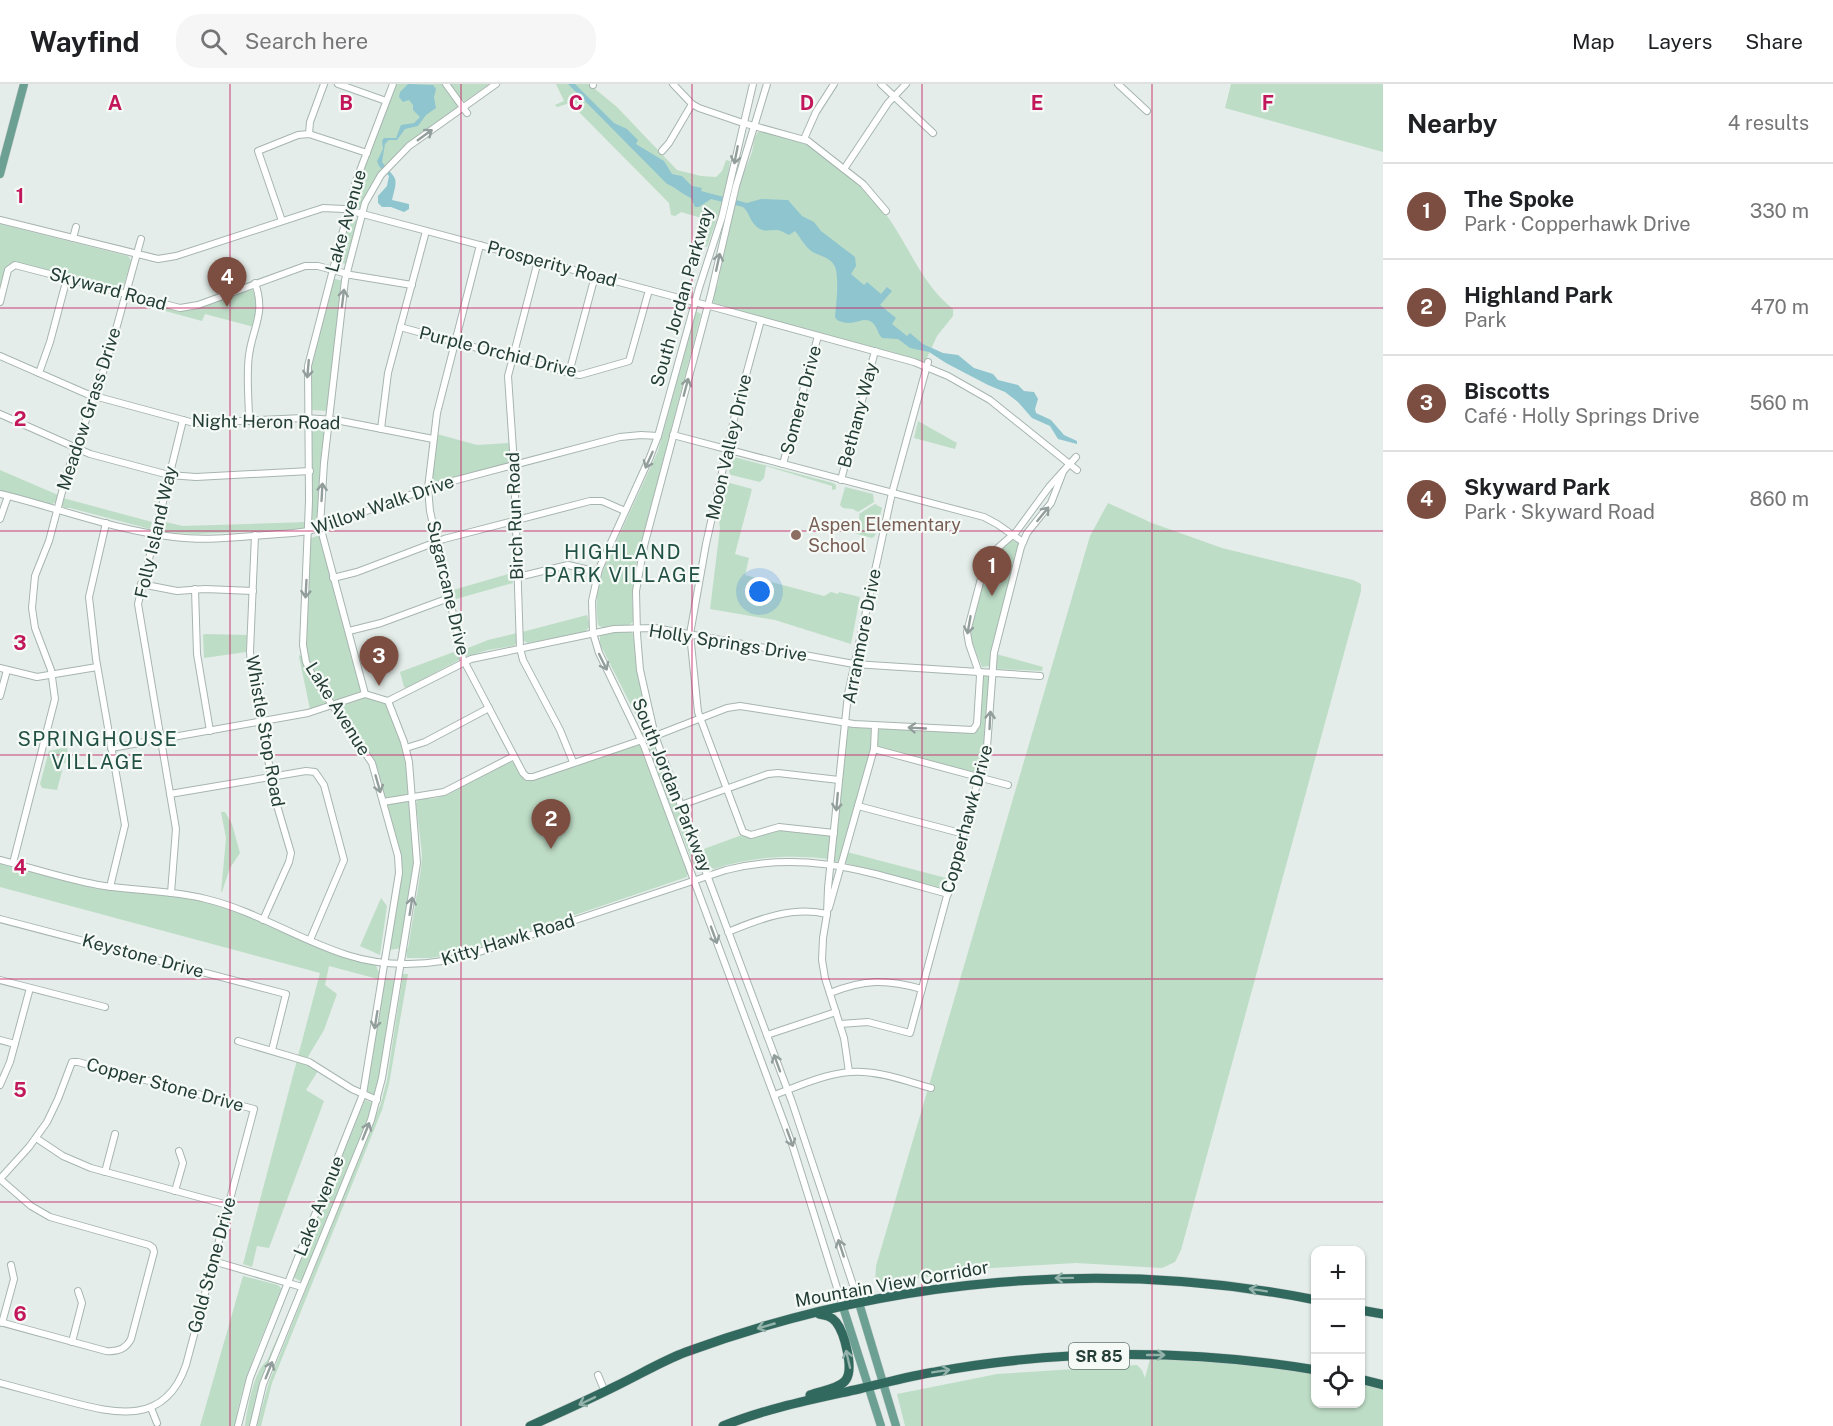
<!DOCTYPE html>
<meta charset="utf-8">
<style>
body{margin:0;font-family:"Public Sans",sans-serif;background:#f6f6f6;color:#202124}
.controls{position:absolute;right:18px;bottom:18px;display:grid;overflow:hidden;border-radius:12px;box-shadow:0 2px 4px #0004}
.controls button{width:54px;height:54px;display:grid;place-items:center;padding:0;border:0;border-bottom:2px solid #e0e0e0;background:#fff;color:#202124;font:30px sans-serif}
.you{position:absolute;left:760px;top:508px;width:21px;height:21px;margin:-15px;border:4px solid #fff;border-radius:50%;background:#1a73e8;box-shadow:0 0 0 9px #1a73e833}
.badge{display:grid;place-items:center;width:39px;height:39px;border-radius:50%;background:#7c4e41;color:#fff;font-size:20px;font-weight:700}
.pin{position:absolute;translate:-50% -50px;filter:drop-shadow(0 2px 3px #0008)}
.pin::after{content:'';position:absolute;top:32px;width:21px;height:18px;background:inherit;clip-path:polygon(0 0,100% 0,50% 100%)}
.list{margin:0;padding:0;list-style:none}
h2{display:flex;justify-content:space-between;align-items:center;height:78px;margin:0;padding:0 24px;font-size:26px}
h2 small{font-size:20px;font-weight:400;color:#757577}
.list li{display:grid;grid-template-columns:39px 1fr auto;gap:18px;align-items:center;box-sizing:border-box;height:96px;padding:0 24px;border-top:2px solid #e0e0e0}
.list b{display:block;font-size:22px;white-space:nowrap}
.list p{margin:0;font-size:20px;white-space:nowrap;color:#757577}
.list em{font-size:20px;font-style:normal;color:#757577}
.icon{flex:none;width:33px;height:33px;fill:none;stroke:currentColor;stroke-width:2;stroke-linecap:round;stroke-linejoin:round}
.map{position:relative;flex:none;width:1383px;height:1342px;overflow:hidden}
header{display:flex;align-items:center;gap:36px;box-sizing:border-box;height:84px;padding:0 30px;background:#fff;border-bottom:2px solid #e0e0e0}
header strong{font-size:28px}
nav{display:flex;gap:33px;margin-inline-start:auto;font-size:21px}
.search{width:420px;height:54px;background:#f6f6f6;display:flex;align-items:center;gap:15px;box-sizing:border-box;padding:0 21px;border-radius:24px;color:#757577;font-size:22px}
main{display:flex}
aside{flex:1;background:#fff}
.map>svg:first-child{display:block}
.green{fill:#beddc7}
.water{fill:#8fc5cf}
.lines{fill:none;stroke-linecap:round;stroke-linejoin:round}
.minor-casing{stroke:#a7b5b0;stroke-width:8}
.major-casing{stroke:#c2c9c7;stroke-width:9}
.highway-casing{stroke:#c2c9c7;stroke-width:10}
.minor{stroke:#fff;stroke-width:6}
.major{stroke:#6ba093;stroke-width:8}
.highway{stroke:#31695e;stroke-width:9}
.oneway{stroke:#929e9b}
.oneway2{stroke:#93b2aa}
.grid{fill:none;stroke:#c2185b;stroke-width:1.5;stroke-opacity:0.55}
.education-dot{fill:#8d6e63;stroke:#f5faf7;stroke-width:2}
.labels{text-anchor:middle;stroke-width:4.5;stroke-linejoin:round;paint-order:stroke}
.shield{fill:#f5faf7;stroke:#637671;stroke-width:1.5}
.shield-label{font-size:16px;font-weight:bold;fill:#243e37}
.street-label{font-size:18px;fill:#243e37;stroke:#f5faf7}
.education-label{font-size:18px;fill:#785e54;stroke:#f5faf7;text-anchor:start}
.neighbourhood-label{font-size:20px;letter-spacing:1.5px;fill:#215044;stroke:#f5faf7}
.grid-label{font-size:20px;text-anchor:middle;font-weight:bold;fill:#c2185b;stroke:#f5faf7;stroke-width:4.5;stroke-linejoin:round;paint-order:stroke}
</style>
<header>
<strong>Wayfind</strong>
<div class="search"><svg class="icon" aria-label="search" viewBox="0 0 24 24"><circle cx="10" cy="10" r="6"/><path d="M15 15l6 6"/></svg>Search here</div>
<nav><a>Map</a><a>Layers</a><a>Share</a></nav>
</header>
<main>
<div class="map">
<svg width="1383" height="1342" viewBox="0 0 1383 1342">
<rect width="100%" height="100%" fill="#e4ede9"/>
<g class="green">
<path d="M395 0H444L458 22 390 77 368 106 361 124 352 123 356 102Z"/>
<path d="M449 0H489L465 17 460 15Z"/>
<path d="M556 0H589L617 23 677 86 701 92 716 93 722 87 726 76 730 77 727 100 738 103C742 92 747 82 751 71 754 63 753 54 758 48 767 47 798 55 806 60 816 65 826 75 835 82 855 98 875 114 890 136 911 167 923 201 953 225V232L937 252 926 276 922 278H918L889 267 885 268 714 220 712 214 718 200 729 135 718 132 707 163 701 162 705 135 681 128 675 132 671 131 669 119 574 23 567 20 557 23 555 21 564 17Z"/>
<path d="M1231 0H1383V68L1225 24Z"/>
<path d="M348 134 358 137 347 180 337 178Z"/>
<path d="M0 140 128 172 131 176C130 185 125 193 124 202L118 205 16 178C4 182 3 195 0 206Z"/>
<path d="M332 194 343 197 328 327 311 326 310 278Z"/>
<path d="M251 204C260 215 256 229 254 243L205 230 202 237 154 224 156 222 185 227Z"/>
<path d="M696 227 701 230 634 489 632 516 634 537 629 541 603 544 598 541C596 524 596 509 600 493L658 367Z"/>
<path d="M918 337 957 359 955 365 914 354Z"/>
<path d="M311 341 327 342 319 436 311 437Z"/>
<path d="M437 350 477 361 509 359 511 376 509 380 503 382 435 399 431 396Z"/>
<path d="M734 373 833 399 836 401V405L832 406V402L766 382 764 394 760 398 731 391 729 388Z"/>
<path d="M0 386 58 411 56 418 50 421 0 407Z"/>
<path d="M730 399 752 405 735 470 749 474 745 491 824 512 831 508 838 510 839 508 860 513 851 560 775 536 710 525 720 444 719 436 727 401Z"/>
<path d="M845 403 873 410 874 418 858 428 853 425 843 424 840 421Z"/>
<path d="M63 414 152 438 150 445 70 424H64L61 420Z"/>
<path d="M1108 419 1152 439 1222 464 1353 496 1361 500V507L1181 1166 1175 1178 1162 1184 1076 1179 975 1185 879 1201 875 1198 876 1182 1090 452Z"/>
<path d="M875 420 882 424 875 452 872 454 857 450C853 443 861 438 859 430Z"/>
<path d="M161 437 183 442 307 438 304 444 301 445 196 450 162 448 159 442Z"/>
<path d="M321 451 362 607 334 618 313 589 306 568 311 454Z"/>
<path d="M1012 456 1020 460 991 582 982 583 971 556 970 546 985 485 992 473Z"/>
<path d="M512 489 513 499 456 515 453 506Z"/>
<path d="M587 531 590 542 585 548 528 559 522 556V548Z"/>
<path d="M615 548H631L633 550 645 629 700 784H695L639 642 640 639 600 560V552Z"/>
<path d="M517 549 518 557 514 562 488 566 469 572 465 571 463 566 488 556Z"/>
<path d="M205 550 247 551 246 568 204 574 203 551Z"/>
<path d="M459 566 460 573 459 576 406 604 404 603 400 588Z"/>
<path d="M300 570 310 593 327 616 325 621 310 625 299 573Z"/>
<path d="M996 570 1043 583 1042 587 998 585 996 583Z"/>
<path d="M983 591 990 593 986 658 977 689H973L876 664 877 647 881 644 973 648Z"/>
<path d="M365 613 387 619C400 654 407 674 409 712L384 714 376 685 338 625 340 622Z"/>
<path d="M850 642 869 643 872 645V661L840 778 833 777 846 646Z"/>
<path d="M636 660 642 663 643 671 688 787 687 793 465 868 431 874H407L406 866 408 864 421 785 422 770 416 720 418 715 436 714 449 710 509 677 515 679 525 697 542 693Z"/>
<path d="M67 663 69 678 61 680 62 687 57 706 42 704 40 700 49 667Z"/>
<path d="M409 716 411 717 416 774 402 864 389 866 401 786 386 721Z"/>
<path d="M221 728H225L232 740 240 769 230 784 222 808H221L226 754Z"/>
<path d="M776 745 830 751 831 754 828 775C790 770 751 773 714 785L707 782 701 766 742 751 751 753Z"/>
<path d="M847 768 950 795 946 806 845 779Z"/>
<path d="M0 779 96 805 181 812 214 820 272 841 275 844 345 874 376 881 378 887 381 888 378 895 329 882 325 901 337 910 324 946 309 971 306 979 318 987 306 1006 324 1017 269 1164 257 1162 252 1183 243 1180 320 889 0 803Z"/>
<path d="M381 814 387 822 380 871 360 862Z"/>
<path d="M403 890H408L389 1000 382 1026 272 1299 261 1342H257L269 1298 381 1019 387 996Z"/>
<path d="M385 894 397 896 381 987 375 1011 366 1007Z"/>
<path d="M365 1016 373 1019 369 1034 303 1196 300 1197 293 1193Z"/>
<path d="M243 1192 278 1201 282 1205C264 1250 242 1292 235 1342H200Z"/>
<path d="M291 1222 259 1303 250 1342H245C247 1325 254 1286 267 1277Z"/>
<path d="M1150 1275C1206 1276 1261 1282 1315 1290L1316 1320H1360L1361 1300 1383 1306V1342H905L897 1310 997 1290 1137 1281 1142 1286 1145 1294Z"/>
</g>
<g class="water">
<path d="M408 0 433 1 436 5 434 13 436 24 426 31 418 42 405 45 397 56H389L385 60 382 78C396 97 399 90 392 116L409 120V125L404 128 391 123H382L378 119V112L387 102 389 92 379 82 377 77 383 65 382 57 384 54H396L401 41 414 39 420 33 413 26V21L409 16 403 18 399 13 400 8Z"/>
<path d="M568 0H575L614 39 627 45 638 56 636 60 664 77 672 90 682 92 692 102 702 104 701 107 747 119 761 115 788 116 802 132 814 138 821 147 855 173 856 182 851 190 864 201 867 198 881 210 887 203 892 207 880 221 896 234 892 240 907 252 910 249 923 260 943 269 958 271 974 284 993 290 998 296 1018 301 1024 307 1034 308 1038 315 1035 325 1036 329 1051 336 1064 351 1077 357V360L1058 355 1050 342 1032 334 1018 318 1005 308 988 301 946 279 929 268 910 264 898 255 882 254C877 249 877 240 870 237 860 233 853 244 837 236L835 233C836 223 840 189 834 181 829 172 817 172 810 166 804 161 800 153 795 147L789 151C786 150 784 148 781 147 772 143 764 152 754 140 749 134 749 128 743 123L711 115 699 123H695L691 114C681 110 676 103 667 100Z"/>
</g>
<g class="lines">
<defs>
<g id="minor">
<path d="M338 0 386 17"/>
<path d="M446 0 467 29"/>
<path d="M673 0 692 20 699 24 743 39 808 57 863 100 886 127"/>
<path d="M753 0 722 133 699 204 658 352 650 373 599 485 592 517 593 549 599 569 644 662 792 1060 843 1223"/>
<path d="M767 0 736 102 711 210 644 462 636 507 637 550 640 586 655 652 792 1018 859 1219"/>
<path d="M881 0 933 49"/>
<path d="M1118 0 1147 27"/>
<path d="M593 1V0"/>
<path d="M309 50 310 38 324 0"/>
<path d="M804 55 816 28 834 0"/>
<path d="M662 67 669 59 692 20"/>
<path d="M844 85 888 19 906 0"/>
<path d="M0 136 158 175 176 172 323 124 344 125 717 224 914 278 948 292 990 316 1077 386"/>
<path d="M282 137 258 67 298 51 309 50 367 69"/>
<path d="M73 154 76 143"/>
<path d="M480 161 437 329 428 404 430 427 463 575 523 689 527 693H533L642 656"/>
<path d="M538 177 508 292 514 381 520 564 523 576 560 646 573 678"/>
<path d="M0 218 8 186 15 181 180 224 198 221 305 182H318L351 191 412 201"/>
<path d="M761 236 734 335 706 460 690 550 698 628 743 748 751 751 779 743 834 749"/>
<path d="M400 243 573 290 580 291 629 277 649 206"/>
<path d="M0 272 87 310 194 339 304 334 336 336 433 355"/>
<path d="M39 289 50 258 67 194"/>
<path d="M569 289 595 192"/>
<path d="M0 330 90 370 169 391 196 393 310 387"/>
<path d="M249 337C249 316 246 293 249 271 253 242 266 230 255 199"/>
<path d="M381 345 388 289 426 147"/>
<path d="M673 351 984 433 997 440 1023 458"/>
<path d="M783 380 818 252"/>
<path d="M841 396 875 267"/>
<path d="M0 410C58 424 114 446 174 453 213 458 254 451 293 449L309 447 353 432 434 402 620 353 641 351 658 352"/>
<path d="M0 435 8 412"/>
<path d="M106 439 89 513 96 575 125 741 110 803"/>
<path d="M255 451 250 567 251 583 276 718 291 769 289 778 263 836"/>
<path d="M518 493 568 481 598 488"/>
<path d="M333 494 357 488 444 455 590 417H602L625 427"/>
<path d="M141 500 177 507 205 505 253 507"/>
<path d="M195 505 197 570 210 647"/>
<path d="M349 547 381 539 449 514"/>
<path d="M0 584 37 593 97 583"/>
<path d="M365 610 320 442 324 379 345 196 365 119 381 91 409 62 496 0"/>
<path d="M0 612 7 586"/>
<path d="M655 652 727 624 740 622 854 640 973 646 977 640 980 592 969 560 967 548 984 483 992 469 1016 448 1049 403 1076 373"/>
<path d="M111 664 308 629 365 610 388 617 471 575 614 545 655 544 854 580 1040 592"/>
<path d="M406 664 425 658 489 624"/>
<path d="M874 665 1008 701"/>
<path d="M170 710 306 687 315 688 324 701 344 776 310 856"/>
<path d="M383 718 444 708 514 672"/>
<path d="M681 721 768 690 778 689 839 696"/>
<path d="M858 722 964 750"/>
<path d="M0 776C32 784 65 795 98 801 134 807 171 806 206 815 256 827 299 856 347 871 387 884 433 882 473 870L726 786C807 765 871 789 948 810"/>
<path d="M13 779 55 615 51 586 35 544 32 524 35 492 49 457 67 389 108 274 141 155"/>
<path d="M171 809 176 745 138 520 183 336"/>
<path d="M829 824 874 665 875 642"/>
<path d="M0 835 286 910 272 966"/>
<path d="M728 848C759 835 793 822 827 830"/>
<path d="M0 896 105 923"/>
<path d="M830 909C865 895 886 895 922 905"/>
<path d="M840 940 868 938 910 949 987 663 994 569 1021 463 1027 449 1051 419 1063 388"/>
<path d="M767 951 836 928"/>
<path d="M0 956 15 960"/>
<path d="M238 957 309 978 352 1005 377 1016"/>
<path d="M849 988 844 954 825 894 822 876 823 854 827 830 828 804 848 610 892 409 928 278"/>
<path d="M0 1001 10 978 30 904"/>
<path d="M774 1011C802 1001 832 986 863 988 886 989 909 998 931 1004"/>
<path d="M36 1054 63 1072 91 1084 228 1121"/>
<path d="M105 1088 115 1050"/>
<path d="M0 1095 29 1063 47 1038 58 1015 72 978H78L254 1025 186 1281C165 1342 116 1330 67 1317 45 1311 22 1305 0 1299"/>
<path d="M0 1095 31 1122 50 1133 149 1161 153 1164 154 1168 131 1255C126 1265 117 1268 106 1267L0 1238"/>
<path d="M175 1107 183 1079 179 1067"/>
<path d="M213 1177 302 1203"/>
<path d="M2 1239 14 1195 11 1181"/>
<path d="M72 1258 82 1219 78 1207"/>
<path d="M598 1291 605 1308"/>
<path d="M151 1324 157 1339"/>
<path d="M238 1342 250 1294 363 1010 399 789 398 772 372 679 313 593 306 578 303 561 309 417 308 282 356 97 393 0"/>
<path d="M253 1342 263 1300 371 1036 382 994 417 779 409 678 404 658 388 617"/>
</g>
<g id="major">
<path d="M0 90 24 0"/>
<path d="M859 1219 896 1342"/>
<path d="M843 1223 881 1342"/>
</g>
<g id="highway">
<path d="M1360 1226 1383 1230"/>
<path d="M1360 1295 1383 1301"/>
<path d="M810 1311C820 1307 838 1305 845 1297 855 1286 844 1248 836 1238 831 1232 825 1231 819 1230"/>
<path d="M530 1342C559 1329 588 1316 616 1302 639 1291 662 1277 686 1268 887 1194 1106 1174 1316 1216"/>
<path d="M723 1342C767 1324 814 1315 859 1305 885 1299 909 1292 935 1288 1059 1265 1191 1265 1316 1286"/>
</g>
</defs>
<use href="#minor" class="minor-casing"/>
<use href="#major" class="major-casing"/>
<use href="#highway" class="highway-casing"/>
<use href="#minor" class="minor"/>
<use href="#major" class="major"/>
<use href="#highway" class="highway"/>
</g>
<defs><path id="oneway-shaft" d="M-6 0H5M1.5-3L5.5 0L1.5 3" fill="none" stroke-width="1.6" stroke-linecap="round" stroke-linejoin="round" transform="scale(1.5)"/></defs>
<g class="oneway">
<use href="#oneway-shaft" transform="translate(425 51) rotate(-36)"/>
<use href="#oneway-shaft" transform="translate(736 71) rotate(101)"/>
<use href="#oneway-shaft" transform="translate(718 178) rotate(-78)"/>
<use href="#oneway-shaft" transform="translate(343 214) rotate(-83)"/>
<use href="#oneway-shaft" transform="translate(308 285) rotate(95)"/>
<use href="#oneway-shaft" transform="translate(686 303) rotate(-75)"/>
<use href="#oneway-shaft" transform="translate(649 376) rotate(114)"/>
<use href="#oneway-shaft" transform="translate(322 408) rotate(-87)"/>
<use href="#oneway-shaft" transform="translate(1043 430) rotate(-51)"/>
<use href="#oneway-shaft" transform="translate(306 505) rotate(93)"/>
<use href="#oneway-shaft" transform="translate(969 541) rotate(100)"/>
<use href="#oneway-shaft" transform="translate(603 578) rotate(64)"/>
<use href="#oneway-shaft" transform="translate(990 636) rotate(-87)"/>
<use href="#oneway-shaft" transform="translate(917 644) rotate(-177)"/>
<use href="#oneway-shaft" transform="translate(378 700) rotate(74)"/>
<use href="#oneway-shaft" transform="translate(837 718) rotate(95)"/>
<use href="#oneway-shaft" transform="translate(411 822) rotate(-81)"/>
<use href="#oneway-shaft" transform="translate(714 851) rotate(70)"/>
<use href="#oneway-shaft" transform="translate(376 936) rotate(99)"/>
<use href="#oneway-shaft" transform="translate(777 979) rotate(-110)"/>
<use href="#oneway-shaft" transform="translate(366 1047) rotate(-68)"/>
<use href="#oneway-shaft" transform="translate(790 1054) rotate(70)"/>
<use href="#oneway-shaft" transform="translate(841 1164) rotate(-108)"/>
<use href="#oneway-shaft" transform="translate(269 1286) rotate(-68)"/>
</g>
<g class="oneway2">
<use href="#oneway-shaft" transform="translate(1064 1194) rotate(179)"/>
<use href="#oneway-shaft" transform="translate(1258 1206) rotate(-171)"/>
<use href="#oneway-shaft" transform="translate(766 1242) rotate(164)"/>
<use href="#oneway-shaft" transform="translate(1156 1271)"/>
<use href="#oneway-shaft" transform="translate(848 1275) rotate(-103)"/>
<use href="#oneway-shaft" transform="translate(941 1287) rotate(-9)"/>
<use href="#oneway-shaft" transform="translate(587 1317) rotate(154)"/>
</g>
<path class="grid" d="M230 0V1342M461 0V1342M692 0V1342M922 0V1342M1152 0V1342M0 224H1383M0 447H1383M0 671H1383M0 895H1383M0 1118H1383"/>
<circle class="education-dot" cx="796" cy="451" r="6"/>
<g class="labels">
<rect class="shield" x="1069" y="1259" width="60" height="26" rx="4.5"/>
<g class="shield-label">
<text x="1099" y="1278">SR 85</text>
</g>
<g class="street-label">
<text transform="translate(346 137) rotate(-74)" y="6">Lake Avenue</text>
<text transform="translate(552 180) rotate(15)" y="6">Prosperity Road</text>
<text transform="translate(108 205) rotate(15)" y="6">Skyward Road</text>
<text transform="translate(682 213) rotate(-74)" y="6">South Jordan Parkway</text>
<text transform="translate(498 268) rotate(14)" y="6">Purple Orchid Drive</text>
<text transform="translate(801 316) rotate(-75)" y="6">Somera Drive</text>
<text transform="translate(89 325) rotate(-72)" y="6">Meadow Grass Drive</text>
<text transform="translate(858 331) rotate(-75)" y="6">Bethany Way</text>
<text transform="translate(266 338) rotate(1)" y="6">Night Heron Road</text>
<text transform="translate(729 363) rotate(-77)" y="6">Moon Valley Drive</text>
<text transform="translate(383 421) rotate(-19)" y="6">Willow Walk Drive</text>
<text transform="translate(515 432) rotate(-92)" y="6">Birch Run Road</text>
<text transform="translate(156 448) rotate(-77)" y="6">Folly Island Way</text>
<text transform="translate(448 504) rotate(77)" y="6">Sugarcane Drive</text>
<text transform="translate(862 552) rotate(-79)" y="6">Arranmore Drive</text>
<text transform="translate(728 559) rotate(9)" y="6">Holly Springs Drive</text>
<text transform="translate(338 625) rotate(58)" y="6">Lake Avenue</text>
<text transform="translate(265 647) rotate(80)" y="6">Whistle Stop Road</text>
<text transform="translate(672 701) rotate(68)" y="6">South Jordan Parkway</text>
<text transform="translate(967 735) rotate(-75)" y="6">Copperhawk Drive</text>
<text transform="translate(508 856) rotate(-17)" y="6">Kitty Hawk Road</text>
<text transform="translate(143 872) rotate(15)" y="6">Keystone Drive</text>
<text transform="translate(165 1001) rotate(15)" y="6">Copper Stone Drive</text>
<text transform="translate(319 1122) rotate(-68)" y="6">Lake Avenue</text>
<text transform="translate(212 1181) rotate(-75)" y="6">Gold Stone Drive</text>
<text transform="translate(892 1200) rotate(-10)" y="6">Mountain View Corridor</text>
</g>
<g class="education-label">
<text x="808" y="447">Aspen Elementary<tspan x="808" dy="21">School</tspan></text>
</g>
<g class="neighbourhood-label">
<text x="623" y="475">HIGHLAND<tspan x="623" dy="23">PARK VILLAGE</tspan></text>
<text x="98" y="662">SPRINGHOUSE<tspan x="98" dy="23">VILLAGE</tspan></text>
</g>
</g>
<g class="grid-label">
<text x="115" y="26">A</text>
<text x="346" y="26">B</text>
<text x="576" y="26">C</text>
<text x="807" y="26">D</text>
<text x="1037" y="26">E</text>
<text x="1268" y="26">F</text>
<text x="20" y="119">1</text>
<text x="20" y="342">2</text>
<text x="20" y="566">3</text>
<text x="20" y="790">4</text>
<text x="20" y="1013">5</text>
<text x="20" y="1237">6</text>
</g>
</svg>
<div class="controls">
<button>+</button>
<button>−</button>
<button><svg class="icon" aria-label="locate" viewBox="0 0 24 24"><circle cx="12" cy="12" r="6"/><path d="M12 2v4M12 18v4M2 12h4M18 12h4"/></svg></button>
</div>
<div class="you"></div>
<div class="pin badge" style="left:992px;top:512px">1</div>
<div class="pin badge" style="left:551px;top:765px">2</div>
<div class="pin badge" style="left:379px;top:602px">3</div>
<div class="pin badge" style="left:227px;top:223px">4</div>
</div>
<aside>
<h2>Nearby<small>4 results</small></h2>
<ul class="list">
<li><span class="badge">1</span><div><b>The Spoke</b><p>Park · Copperhawk Drive</p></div><em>330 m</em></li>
<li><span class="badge">2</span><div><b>Highland Park</b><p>Park</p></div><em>470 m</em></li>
<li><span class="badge">3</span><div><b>Biscotts</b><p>Café · Holly Springs Drive</p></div><em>560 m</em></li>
<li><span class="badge">4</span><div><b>Skyward Park</b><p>Park · Skyward Road</p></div><em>860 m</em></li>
</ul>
</aside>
</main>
